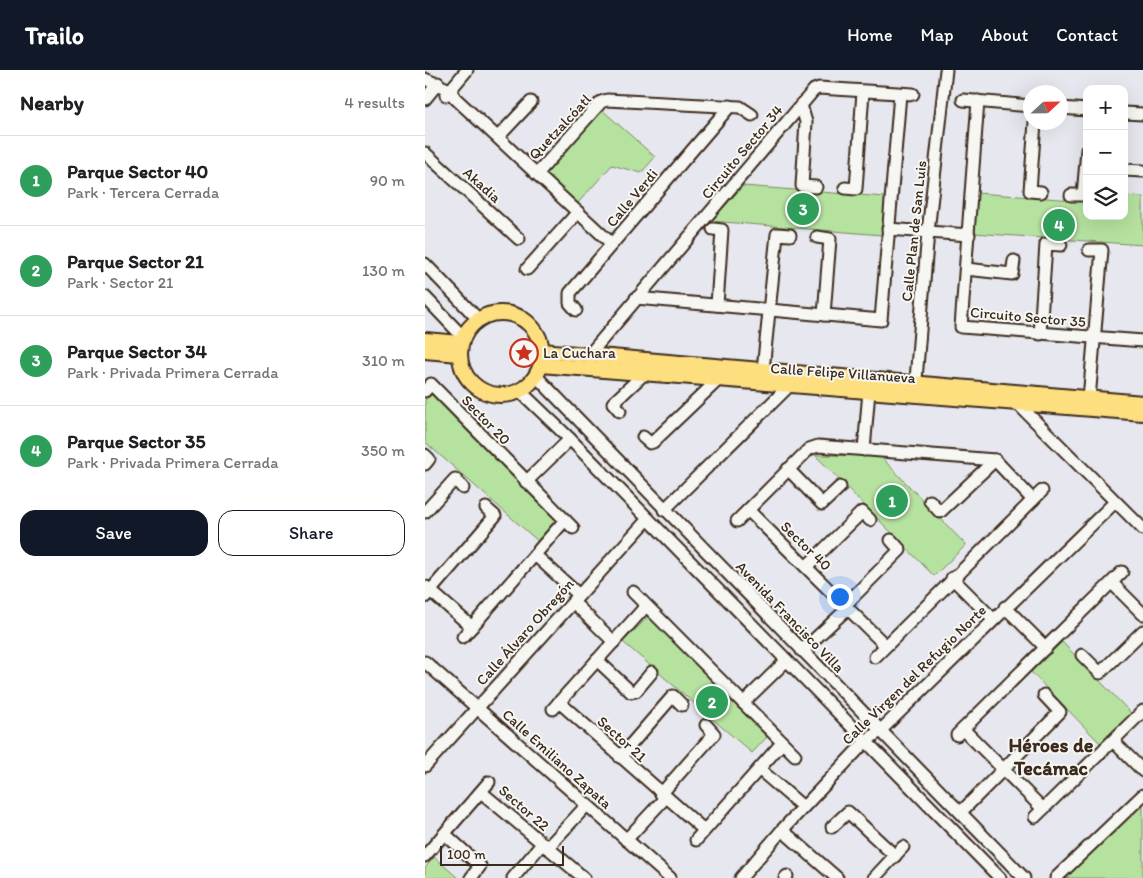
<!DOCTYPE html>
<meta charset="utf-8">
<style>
body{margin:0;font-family:Itim,sans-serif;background:#f2f2f2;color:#202124}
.controls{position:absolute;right:15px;top:15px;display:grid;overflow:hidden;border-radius:10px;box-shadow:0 5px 20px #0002}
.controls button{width:45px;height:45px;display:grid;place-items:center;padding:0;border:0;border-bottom:1px solid #e0e0e0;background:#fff;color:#202124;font:25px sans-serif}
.compass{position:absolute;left:598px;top:15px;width:45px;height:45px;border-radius:50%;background:#fff;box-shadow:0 5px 20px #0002;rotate:68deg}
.scale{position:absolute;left:15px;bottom:12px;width:124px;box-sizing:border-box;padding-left:5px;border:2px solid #3b2a1e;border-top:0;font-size:14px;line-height:18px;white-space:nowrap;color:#3b2a1e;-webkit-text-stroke:4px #f6f6f2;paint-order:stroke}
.you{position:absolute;left:414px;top:526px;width:18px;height:18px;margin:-12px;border:4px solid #fff;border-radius:50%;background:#1a73e8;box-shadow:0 0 0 8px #1a73e833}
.badge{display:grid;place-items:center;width:32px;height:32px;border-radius:50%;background:#111827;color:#fff;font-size:16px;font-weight:700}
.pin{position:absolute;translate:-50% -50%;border:2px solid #fff;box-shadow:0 1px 5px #0006}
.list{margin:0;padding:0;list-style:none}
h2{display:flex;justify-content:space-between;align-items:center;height:65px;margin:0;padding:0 20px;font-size:21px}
h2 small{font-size:16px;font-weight:400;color:#757577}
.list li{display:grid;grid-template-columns:32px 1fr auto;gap:15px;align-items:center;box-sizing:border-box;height:90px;padding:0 20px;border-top:1px solid #e0e0e0}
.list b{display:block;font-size:19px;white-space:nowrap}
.list p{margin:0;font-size:16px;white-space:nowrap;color:#757577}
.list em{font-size:16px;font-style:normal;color:#757577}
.actions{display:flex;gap:10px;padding:15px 20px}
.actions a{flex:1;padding:11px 0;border:1px solid #111827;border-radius:15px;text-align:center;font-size:18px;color:#111827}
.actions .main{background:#111827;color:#fff}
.icon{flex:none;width:28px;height:28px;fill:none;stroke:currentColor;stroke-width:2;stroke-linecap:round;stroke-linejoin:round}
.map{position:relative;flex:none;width:718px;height:808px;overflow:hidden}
header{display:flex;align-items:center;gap:30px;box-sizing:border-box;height:70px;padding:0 25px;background:#111827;color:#fff}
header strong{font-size:24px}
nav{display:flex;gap:28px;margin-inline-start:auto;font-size:18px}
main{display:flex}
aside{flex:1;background:#fff}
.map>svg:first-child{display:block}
.green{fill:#b6e2a0;stroke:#78865f}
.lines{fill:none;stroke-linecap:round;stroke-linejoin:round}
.minor-casing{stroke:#3b2a1e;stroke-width:15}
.major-casing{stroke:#3b2a1e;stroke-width:18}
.minor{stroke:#f6f6f2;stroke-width:11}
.major{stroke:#fedf80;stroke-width:14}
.labels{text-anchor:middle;stroke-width:4;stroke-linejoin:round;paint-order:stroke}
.street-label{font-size:15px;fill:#3b2a1e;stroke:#f6f6f2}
.poi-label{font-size:15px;fill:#3b2a1e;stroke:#f6f6f2;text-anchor:start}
.district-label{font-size:20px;font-weight:bold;fill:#3b2a1e;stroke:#f6f6f2}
</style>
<header>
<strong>Trailo</strong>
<nav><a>Home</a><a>Map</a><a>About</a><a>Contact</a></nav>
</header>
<main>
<aside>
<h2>Nearby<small>4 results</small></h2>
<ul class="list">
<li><span class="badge" style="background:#2e9e5b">1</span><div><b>Parque Sector 40</b><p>Park · Tercera Cerrada</p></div><em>90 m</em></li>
<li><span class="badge" style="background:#2e9e5b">2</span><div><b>Parque Sector 21</b><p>Park · Sector 21</p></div><em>130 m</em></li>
<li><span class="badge" style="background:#2e9e5b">3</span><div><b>Parque Sector 34</b><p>Park · Privada Primera Cerrada</p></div><em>310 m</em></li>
<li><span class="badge" style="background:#2e9e5b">4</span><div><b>Parque Sector 35</b><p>Park · Privada Primera Cerrada</p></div><em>350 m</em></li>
</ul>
<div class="actions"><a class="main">Save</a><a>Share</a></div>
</aside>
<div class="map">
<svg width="718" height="808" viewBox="0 0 718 808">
<rect width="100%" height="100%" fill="#e7e8ef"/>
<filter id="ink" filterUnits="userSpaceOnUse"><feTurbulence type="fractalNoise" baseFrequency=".02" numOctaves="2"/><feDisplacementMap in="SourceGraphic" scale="10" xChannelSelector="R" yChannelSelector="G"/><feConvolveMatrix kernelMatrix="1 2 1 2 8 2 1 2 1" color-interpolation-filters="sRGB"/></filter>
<g filter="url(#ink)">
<g class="green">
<path d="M176 39 230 87 216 103 187 95 152 134 118 104Z"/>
<path d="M318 116 460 127 457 165 286 151Z"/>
<path d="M552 123 662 131V146H699V126L718 127V175L549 163Z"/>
<path d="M6 324 132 452 114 472 0 372V330Z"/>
<path d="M390 385 455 386 541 475 509 506Z"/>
<path d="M224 546 342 667 327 683 198 572Z"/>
<path d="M637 572 706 643 675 673 606 602Z"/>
<path d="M718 732V808H640Z"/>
<path d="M9 787 33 808H0V798Z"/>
</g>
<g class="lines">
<defs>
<g id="minor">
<path d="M0 9 25 20 30 28 187 174"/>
<path d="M21 25 42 0"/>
<path d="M0 29 13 13"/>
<path d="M538 30 606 36"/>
<path d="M553 31 536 257 718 271"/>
<path d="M376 35 381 52 377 116 391 117"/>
<path d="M636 38 662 40"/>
<path d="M699 43 718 44"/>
<path d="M610 52 605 121 616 122"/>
<path d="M73 67 106 32"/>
<path d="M0 83 94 169"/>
<path d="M699 100 718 101"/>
<path d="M112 104 176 32 182 30 315 37 327 45"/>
<path d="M420 118 431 119 438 22"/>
<path d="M646 125H658L662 80"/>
<path d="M288 159 297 160 292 235"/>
<path d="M463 159 544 165"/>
<path d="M392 167 405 169 399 245"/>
<path d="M0 194 53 249"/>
<path d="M102 199 153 142"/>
<path d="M541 199 587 204 589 191"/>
<path d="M0 227 38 267"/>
<path d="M211 228 456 250 475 24"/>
<path d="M151 240 145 233V223L305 36"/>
<path d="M615 264 621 174 636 175"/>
<path d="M164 285 389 20 394 18 488 24"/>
<path d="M338 300 352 164 365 165"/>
<path d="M111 306 599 808"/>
<path d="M0 321 6 314 148 458"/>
<path d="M95 321 145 369 575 808"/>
<path d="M490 322 503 162 521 0"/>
<path d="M664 329 677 180H664"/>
<path d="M592 333 718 459"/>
<path d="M195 341 188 333 220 303"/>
<path d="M218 367 225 373 228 372 293 310"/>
<path d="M439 380 444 321"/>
<path d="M0 385 4 389 0 394"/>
<path d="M363 399 397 434 415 417"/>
<path d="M101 412 145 369"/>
<path d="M505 431 515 442 570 390"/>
<path d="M239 440 365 315"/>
<path d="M323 440 460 575"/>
<path d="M0 442 30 409 38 418"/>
<path d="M312 451 384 379 393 376 570 390 608 430"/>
<path d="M110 485 154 525"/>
<path d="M381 497 437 442 445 450"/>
<path d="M527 508 568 549"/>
<path d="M687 513 718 544"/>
<path d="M1 517 47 557"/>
<path d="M208 522 370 685"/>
<path d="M0 527 70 446 61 438"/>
<path d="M148 532 189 572"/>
<path d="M420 535 475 480 466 470"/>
<path d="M580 537 621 578"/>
<path d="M38 567 140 450"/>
<path d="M377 581 423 538"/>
<path d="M657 585 675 603 718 561"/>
<path d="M450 587 617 421"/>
<path d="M172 590 206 622 211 621 227 602"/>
<path d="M0 592 245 808"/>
<path d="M134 632 279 760"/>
<path d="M318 633 361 591"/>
<path d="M128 639 221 536"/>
<path d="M538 659 618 739"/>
<path d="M532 665 697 502"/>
<path d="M688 671 718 701"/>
<path d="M195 687 248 626 257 635"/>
<path d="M0 696 223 449"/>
<path d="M334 699 378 737"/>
<path d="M56 722 159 808"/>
<path d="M236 724 289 664 281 655"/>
<path d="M536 742 635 642 619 625"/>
<path d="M610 747 718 641"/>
<path d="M407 757 423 742 470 786"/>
<path d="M357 760 412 808"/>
<path d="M20 764 55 796 46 808"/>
<path d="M201 770 241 727"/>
<path d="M271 770 357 673"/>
<path d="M122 778 161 736"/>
<path d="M0 786 64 712"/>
<path d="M88 808 117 774"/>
<path d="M316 808 357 760 441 671 455 661 690 432"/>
<path d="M360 808 362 806"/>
<path d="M449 808 478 777"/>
<path d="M631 808 718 725"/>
</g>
<g id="major">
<circle cx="76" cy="284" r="41"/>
<path d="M0 270 35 273"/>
<path d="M0 281 34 284"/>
<path d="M117 281 718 333"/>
<path d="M116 295 718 343"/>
</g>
</defs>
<use href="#minor" class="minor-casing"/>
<use href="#major" class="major-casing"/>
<use href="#minor" class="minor"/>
<use href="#major" class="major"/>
</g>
</g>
<defs>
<symbol id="sight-ring" viewBox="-11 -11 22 22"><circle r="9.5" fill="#f6f6f2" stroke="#c8321e" stroke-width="1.5"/><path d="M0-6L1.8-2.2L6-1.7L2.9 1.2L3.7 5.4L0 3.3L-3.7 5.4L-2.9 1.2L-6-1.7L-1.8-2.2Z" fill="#c8321e"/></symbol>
</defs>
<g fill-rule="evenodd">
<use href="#sight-ring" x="83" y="267" width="32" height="32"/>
</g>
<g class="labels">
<g class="street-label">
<text transform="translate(135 57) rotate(-47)" y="5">Quetzalcóatl</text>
<text transform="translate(317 82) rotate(-50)" y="5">Circuito Sector 34</text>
<text transform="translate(57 115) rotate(42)" y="5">Akadia</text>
<text transform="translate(207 128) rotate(-50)" y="5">Calle Verdi</text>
<text transform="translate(489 161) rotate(-84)" y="5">Calle Plan de San Luis</text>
<text transform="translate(603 247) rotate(5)" y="5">Circuito Sector 35</text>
<text transform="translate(418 303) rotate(4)" y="5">Calle Felipe Villanueva</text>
<text transform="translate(61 350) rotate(46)" y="5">Sector 20</text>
<text transform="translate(381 476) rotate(44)" y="5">Sector 40</text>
<text transform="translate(365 547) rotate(46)" y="5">Avenida Francisco Villa</text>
<text transform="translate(100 562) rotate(-48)" y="5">Calle Álvaro Obregón</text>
<text transform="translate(489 605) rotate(-44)" y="5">Calle Virgen del Refugio Norte</text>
<text transform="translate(197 669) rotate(42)" y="5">Sector 21</text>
<text transform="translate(132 689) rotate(42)" y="5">Calle Emiliano Zapata</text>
<text transform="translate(99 738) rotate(41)" y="5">Sector 22</text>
</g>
<g class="poi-label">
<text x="118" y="288">La Cuchara</text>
</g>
<g class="district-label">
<text x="626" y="682">Héroes de<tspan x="626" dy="23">Tecámac</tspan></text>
</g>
</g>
</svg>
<div class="controls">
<button>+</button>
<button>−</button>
<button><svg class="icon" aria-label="layers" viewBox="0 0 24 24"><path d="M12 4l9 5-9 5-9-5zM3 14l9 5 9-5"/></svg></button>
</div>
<svg class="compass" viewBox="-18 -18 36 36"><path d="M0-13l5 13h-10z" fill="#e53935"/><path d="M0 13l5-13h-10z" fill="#757577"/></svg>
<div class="scale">100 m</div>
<div class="you"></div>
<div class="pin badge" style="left:467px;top:431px;background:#2e9e5b">1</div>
<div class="pin badge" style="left:287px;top:632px;background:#2e9e5b">2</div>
<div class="pin badge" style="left:378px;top:139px;background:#2e9e5b">3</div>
<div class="pin badge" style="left:634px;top:155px;background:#2e9e5b">4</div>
</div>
</main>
